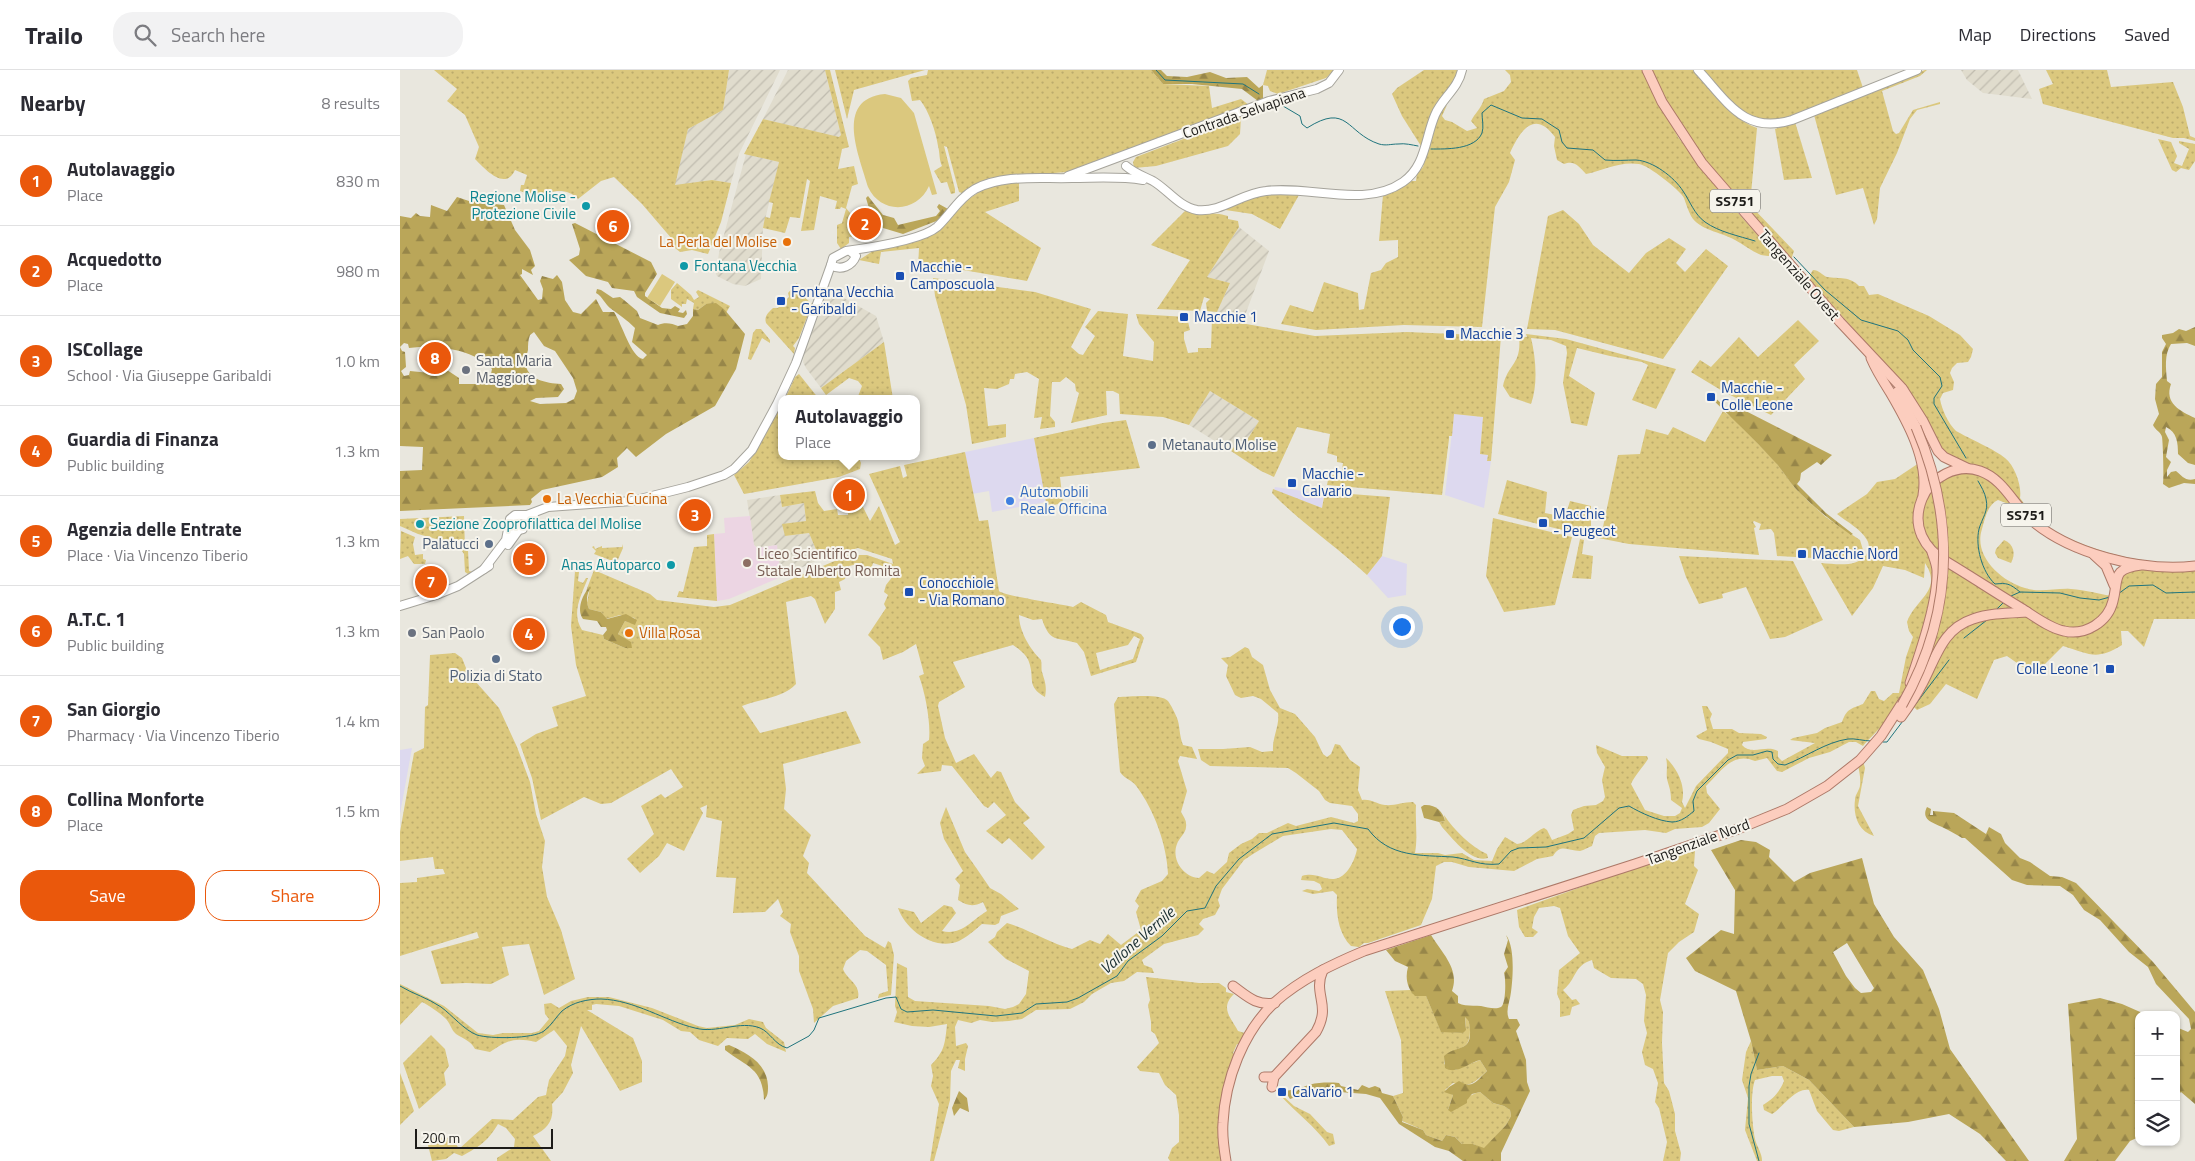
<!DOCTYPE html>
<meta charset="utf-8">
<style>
body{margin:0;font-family:"Titillium Web",sans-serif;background:#f2f2f3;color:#2b2b33}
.controls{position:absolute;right:15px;bottom:15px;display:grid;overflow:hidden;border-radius:10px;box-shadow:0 1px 4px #0004}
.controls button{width:45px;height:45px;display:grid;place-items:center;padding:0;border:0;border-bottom:1px solid #e1e1e2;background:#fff;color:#2b2b33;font:25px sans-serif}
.scale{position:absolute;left:15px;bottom:12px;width:138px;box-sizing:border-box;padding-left:5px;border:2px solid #1d1c19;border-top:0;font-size:14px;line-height:18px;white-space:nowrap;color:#1d1c19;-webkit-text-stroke:4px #f6f4ec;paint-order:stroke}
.you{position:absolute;left:1001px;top:556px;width:18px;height:18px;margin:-12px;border:4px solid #fff;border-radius:50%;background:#1a73e8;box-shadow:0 0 0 8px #1a73e833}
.badge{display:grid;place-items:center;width:32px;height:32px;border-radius:50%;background:#ea580c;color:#fff;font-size:16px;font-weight:700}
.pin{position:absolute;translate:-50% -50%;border:2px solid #fff;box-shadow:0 1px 5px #0006}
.popup{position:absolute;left:378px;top:325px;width:142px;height:65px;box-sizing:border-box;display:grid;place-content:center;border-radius:10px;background:#fff;filter:drop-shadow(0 1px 4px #0005);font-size:16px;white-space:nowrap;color:#7c7c81}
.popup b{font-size:19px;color:#2b2b33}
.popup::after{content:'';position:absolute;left:50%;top:100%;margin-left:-10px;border:10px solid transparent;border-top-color:#fff}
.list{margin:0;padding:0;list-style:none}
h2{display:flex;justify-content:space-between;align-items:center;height:65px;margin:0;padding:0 20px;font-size:21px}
h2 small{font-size:16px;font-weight:400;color:#7c7c81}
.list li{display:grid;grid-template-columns:32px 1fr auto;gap:15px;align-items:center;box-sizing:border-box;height:90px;padding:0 20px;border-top:1px solid #e1e1e2}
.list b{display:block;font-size:19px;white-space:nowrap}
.list p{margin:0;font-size:16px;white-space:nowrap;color:#7c7c81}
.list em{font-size:16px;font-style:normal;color:#7c7c81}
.actions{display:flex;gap:10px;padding:15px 20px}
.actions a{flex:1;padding:11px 0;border:1px solid #ea580c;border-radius:20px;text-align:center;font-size:18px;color:#ea580c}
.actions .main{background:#ea580c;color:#fff}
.icon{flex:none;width:28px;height:28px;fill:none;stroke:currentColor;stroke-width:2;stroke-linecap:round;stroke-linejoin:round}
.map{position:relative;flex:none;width:1795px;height:1091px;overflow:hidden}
header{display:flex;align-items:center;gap:30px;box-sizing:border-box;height:70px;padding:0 25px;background:#fff;border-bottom:1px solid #e1e1e2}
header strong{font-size:24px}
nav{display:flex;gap:28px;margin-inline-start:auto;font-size:18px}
.search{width:350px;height:45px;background:#f2f2f3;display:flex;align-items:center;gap:12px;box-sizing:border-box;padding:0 18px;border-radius:20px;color:#7c7c81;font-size:19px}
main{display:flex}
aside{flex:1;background:#fff}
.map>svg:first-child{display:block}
.commercial{fill:#ddd9ef}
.industrial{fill:url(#industrial-furrows)}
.education{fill:#ecd5e3}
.green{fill:url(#green-dots);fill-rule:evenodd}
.forest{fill:url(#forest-firs);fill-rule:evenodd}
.pitch{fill:#dbc87e}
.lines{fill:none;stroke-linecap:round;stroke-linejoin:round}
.stream{stroke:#1f747d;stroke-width:1}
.secondary-casing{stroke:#a6a49c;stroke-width:10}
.primary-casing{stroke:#ad7968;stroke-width:11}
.secondary{stroke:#fff;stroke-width:8}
.primary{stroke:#fccdbe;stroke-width:9}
.primary-bridge-casing{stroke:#ad7968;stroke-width:11;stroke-linecap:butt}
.primary-bridge{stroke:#fccdbe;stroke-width:9}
.culture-dot{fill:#0f9aa8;stroke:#f6f4ec;stroke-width:2}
.food-dot{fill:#e8710a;stroke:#f6f4ec;stroke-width:2}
.transit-dot{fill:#1a4fb4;stroke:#f6f4ec;stroke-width:2}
.worship-dot{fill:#6b7280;stroke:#f6f4ec;stroke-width:2}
.service-dot{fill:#5c6f8a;stroke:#f6f4ec;stroke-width:2}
.shop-dot{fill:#3f7fe0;stroke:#f6f4ec;stroke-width:2}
.education-dot{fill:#8d6e63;stroke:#f6f4ec;stroke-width:2}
.labels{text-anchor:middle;stroke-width:4;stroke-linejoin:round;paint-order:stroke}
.shield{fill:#f6f4ec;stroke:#5e5d58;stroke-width:1}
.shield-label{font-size:14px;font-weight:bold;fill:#1d1c19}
.street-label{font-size:15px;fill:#1d1c19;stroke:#f6f4ec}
.culture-label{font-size:15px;fill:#0d838f;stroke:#f6f4ec;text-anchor:end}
.food-label{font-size:15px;fill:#c56008;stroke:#f6f4ec;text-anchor:start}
.transit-label{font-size:15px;fill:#164399;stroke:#f6f4ec;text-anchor:start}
.worship-label{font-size:15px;fill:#5b616d;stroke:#f6f4ec;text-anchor:start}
.service-label{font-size:15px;fill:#4e5e75;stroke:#f6f4ec;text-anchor:start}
.shop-label{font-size:15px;fill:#366cbe;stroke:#f6f4ec;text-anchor:start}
.education-label{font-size:15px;fill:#785e54;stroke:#f6f4ec;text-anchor:start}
.water-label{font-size:16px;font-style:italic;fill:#192d30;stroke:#f6f4ec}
</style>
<header>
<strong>Trailo</strong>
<div class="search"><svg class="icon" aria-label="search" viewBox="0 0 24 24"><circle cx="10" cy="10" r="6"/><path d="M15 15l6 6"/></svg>Search here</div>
<nav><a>Map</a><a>Directions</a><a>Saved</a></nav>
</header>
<main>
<aside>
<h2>Nearby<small>8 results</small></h2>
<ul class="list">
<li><span class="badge">1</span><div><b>Autolavaggio</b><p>Place</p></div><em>830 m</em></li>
<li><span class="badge">2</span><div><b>Acquedotto</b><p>Place</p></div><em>980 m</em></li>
<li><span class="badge">3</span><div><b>ISCollage</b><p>School · Via Giuseppe Garibaldi</p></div><em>1.0 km</em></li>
<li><span class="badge">4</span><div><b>Guardia di Finanza</b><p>Public building</p></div><em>1.3 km</em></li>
<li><span class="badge">5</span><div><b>Agenzia delle Entrate</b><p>Place · Via Vincenzo Tiberio</p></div><em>1.3 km</em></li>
<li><span class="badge">6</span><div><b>A.T.C. 1</b><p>Public building</p></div><em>1.3 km</em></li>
<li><span class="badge">7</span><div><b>San Giorgio</b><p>Pharmacy · Via Vincenzo Tiberio</p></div><em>1.4 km</em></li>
<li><span class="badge">8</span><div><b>Collina Monforte</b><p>Place</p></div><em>1.5 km</em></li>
</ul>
<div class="actions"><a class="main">Save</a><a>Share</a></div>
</aside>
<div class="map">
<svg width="1795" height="1091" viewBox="0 0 1795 1091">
<defs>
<pattern id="industrial-furrows" width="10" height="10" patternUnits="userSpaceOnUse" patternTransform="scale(1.25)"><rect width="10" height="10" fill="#e0dccd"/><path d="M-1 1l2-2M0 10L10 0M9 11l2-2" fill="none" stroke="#c0bcaf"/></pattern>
<pattern id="green-dots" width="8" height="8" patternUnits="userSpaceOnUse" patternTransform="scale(1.25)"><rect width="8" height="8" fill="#dbc87e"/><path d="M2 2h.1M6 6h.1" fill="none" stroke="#bcab6c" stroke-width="1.8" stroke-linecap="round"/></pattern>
<pattern id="forest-firs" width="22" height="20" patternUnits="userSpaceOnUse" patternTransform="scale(1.25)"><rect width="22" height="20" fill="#baa659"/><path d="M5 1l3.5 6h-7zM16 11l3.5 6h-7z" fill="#978649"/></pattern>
</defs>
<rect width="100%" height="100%" fill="#e9e7de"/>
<g class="commercial">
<path d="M1054 344 1083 347 1080 384 1088 385 1087 391H1091L1084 438 1045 425Z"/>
<path d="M634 368 646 432 592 442 589 421 572 424 565 382Z"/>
<path d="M875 417 924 424 922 438 874 420Z"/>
<path d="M982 486 1007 494 1006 525 988 528 967 505Z"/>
<path d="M12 678 0 744V680Z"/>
</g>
<g class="industrial">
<path d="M329 0H380L339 84 331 113 312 110 274 116 288 59 323 40Z"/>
<path d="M388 0H425L441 65 439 68 363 49Z"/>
<path d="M1561 0H1618L1632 29 1583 23 1567 10Z"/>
<path d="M346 84 379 92 363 158 361 209 345 216 333 214 317 206 316 204 319 183Z"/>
<path d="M839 157 869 181 844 248 817 242 830 213 807 207Z"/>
<path d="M428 219 476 246 484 272 421 318 406 298 403 292 404 283Z"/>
<path d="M810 321 859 351 840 381 834 377 831 381 789 355Z"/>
<path d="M380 425 382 437 404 433 406 451 385 466 409 463 420 489 381 507 376 475 357 478 354 475 347 430Z"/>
</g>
<path class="education" d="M350 446 354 475 357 478 377 475 381 507 329 529 317 531 314 464 325 463 324 448Z"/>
<g class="green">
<path d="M34 0H329L323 40 288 59 275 115 312 110 331 113 321 152 308 184 292 180 280 182 270 174 272 169 242 134 214 107 201 111 178 129C168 118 151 119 140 128L120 121 121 115H124L127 105 115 100C105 122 84 98 75 89L79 77 65 45 47 31 57 19Z"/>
<path d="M425 0H430L449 77 442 79 438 99 454 96 458 114 452 116 446 138 456 150 460 149 463 162 468 160 470 171 462 170 459 166 449 167V173L441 179 437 173V155L442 153 446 139 441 137 440 139H435L437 131 420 126 414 160 401 161 410 111 407 109 400 148 390 147 385 163 363 158 365 147 370 148 373 133 369 132 379 92 344 84 363 49 439 67 441 65Z"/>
<path d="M435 0H525L454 20 447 49Z"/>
<path d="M528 0H751L763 14 809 16 812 38 841 29 849 35 667 102 589 108 562 123 559 122 547 77 544 76 555 119V123L551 124 547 112 541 113 534 101 542 96C539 90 540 83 538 76 536 62 529 41 520 30L512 31 508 11 511 8 527 5Z"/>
<path d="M867 0H935L926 8 878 24 870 21 868 16 863 15Z"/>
<path d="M1024 0H1060L1021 76 1002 46 992 24 997 18Z"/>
<path d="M1105 0H1243L1278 67 1331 135 1376 186C1371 186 1365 186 1361 185 1351 181 1343 174 1335 170 1321 162 1299 160 1291 146 1288 140 1286 134 1284 128 1280 120 1248 95 1239 94 1220 91 1204 100 1186 104 1179 97 1175 90 1164 94L1157 90 1154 76 1155 67C1134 39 1120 61 1110 83L1115 90 1109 112 1095 137 1082 257 1004 255 916 260 881 254 890 235 913 242 924 212 958 223 959 240 964 239 971 203 981 200 986 193 998 187V170L979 171 983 125 1009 111H1016L1017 103 1023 97C1028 81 1033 45 1047 35L1042 46 1045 50 1052 52 1067 61 1077 58 1071 51C1075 43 1081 39 1084 29L1104 21 1111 12 1110 5Z"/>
<path d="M1251 0H1293C1311 20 1331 49 1357 58L1350 135 1394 181 1391 190 1304 88 1272 42Z"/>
<path d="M1302 0H1457L1463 18 1387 49 1364 52 1339 40Z"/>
<path d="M1525 0H1527L1520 6 1482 21 1493 61 1496 64 1499 63 1513 40 1540 32V34L1517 40 1510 49 1497 83 1480 118 1477 149 1474 155 1463 118 1436 125 1414 45Z"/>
<path d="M1646 0H1707L1711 17 1773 12 1783 37 1790 66 1795 68V71L1784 68H1773L1643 34 1639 19 1653 14Z"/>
<path d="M841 47 840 64 828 76 756 96 734 98 733 92 736 87Z"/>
<path d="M1395 52 1412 108 1384 110 1375 59Z"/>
<path d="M1758 69 1771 72 1777 86 1774 93 1782 96 1789 79 1779 73V71L1795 74V91L1789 100 1781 98 1776 102 1772 100Z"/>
<path d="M619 112V131L585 142 641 178 627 211 563 200 562 204 518 199 519 178 481 182 479 194 459 190 476 179 540 159 567 130 587 117Z"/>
<path d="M868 123 899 125 880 159 852 144 819 139Z"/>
<path d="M786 140C803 146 811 141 828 146V149L838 151 839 157 807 207 830 213 817 242 807 241 806 233 810 229 804 227 800 241 757 239 790 190 751 175Z"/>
<path d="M1163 140 1179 154 1193 175 1229 203 1246 183 1269 168 1286 179 1276 193 1285 202 1306 179 1328 196 1263 289 1155 260 1127 259 1148 146Z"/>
<path d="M1413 200C1419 200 1422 205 1427 207 1439 209 1450 206 1459 216H1464L1469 225 1478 224 1529 246 1560 265 1573 279 1571 287 1568 292 1557 293 1552 298 1550 303 1554 312 1553 320 1543 323 1540 329C1542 340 1548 353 1556 361 1568 368 1596 380 1605 388 1615 396 1622 416 1620 428 1624 433 1627 439 1631 443 1664 477 1750 499 1795 491V549H1754L1744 577 1728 561H1721L1722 575C1696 591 1690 584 1663 576L1634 605 1607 586 1594 590 1577 629 1546 614 1530 634 1517 640 1501 625C1494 647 1477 660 1463 676L1456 672H1449L1430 682 1409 688 1382 702 1377 701 1367 688 1355 691C1332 681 1321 702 1306 716L1307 723 1320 739 1309 753 1302 757 1275 759 1266 763 1245 760 1199 763 1195 766 1192 776C1189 777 1184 780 1180 781 1168 781 1161 773 1153 786L1137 789 1114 801 1069 797 1052 792H1044L1036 796 1032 829 1021 855 968 873H964L959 877 951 876C938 863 936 843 937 825L933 821 913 824 902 821 907 819 919 821 922 819 920 814 914 811 901 810 902 806C916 802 923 810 934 809 947 808 955 790 957 779L942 760 931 759 883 766 853 784 844 790 822 819 818 830 820 836 815 845 803 849 799 854 804 859 798 865 764 874 742 890 744 895 752 898 754 903 737 902 724 911 711 913 692 924 684 932 670 939 636 940 622 949 609 951 592 952 580 950 571 953 558 950 555 957 556 976 566 973 568 976 565 989V1001L558 998 560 990H556L551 1001 550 1030 534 1091H530L539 1034 531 1016 533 1006 531 995C545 981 545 973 547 954L529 957 512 956 494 952 497 942 495 936 497 893 507 898 508 927 515 931 589 936 605 939 613 937 619 934 626 924 629 901 606 889 588 872 595 867 597 862 607 853C630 860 649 873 672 879L690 870 700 874 708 864 721 875 741 860 736 842 739 836 735 831 741 820 762 811 768 804C767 775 754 740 737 717 733 710 724 709 720 702L714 634 718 627C728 627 761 623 768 631 771 635 775 643 777 648 780 655 779 665 783 675L792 677 797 689 780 686 778 691 787 721 781 742C784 747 787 751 786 757 786 763 779 768 777 774 771 789 783 807 799 808L807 801 814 804 827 792 829 783 841 774 852 769 859 763H867L888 753 896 756 931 747 954 753 958 751V744L952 736 930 733 925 730 919 721 896 703 888 698 810 696 801 690 798 679H823L850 677 862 682 873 681C872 668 880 655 878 643L861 629 853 626 841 628 835 625 826 606 828 595 821 588 830 587 845 577 849 579 852 587 863 595 870 620 880 638 895 644 915 667 923 684 927 687 931 684 935 674 940 675 950 690 960 697 958 720 962 730C973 729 975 734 985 735 994 736 1003 732 1013 732L1016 735C1015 751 1018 767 1015 783H1038L1045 785 1062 783 1074 790 1092 791 1097 779 1105 767 1117 774C1129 772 1133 762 1144 758L1147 760 1152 770 1168 764 1174 760 1171 745 1173 740 1184 736 1196 735 1203 731 1205 727 1202 710 1205 697 1197 683 1196 675 1222 686H1247L1248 689C1243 697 1235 705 1231 714L1245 740 1264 746H1275L1280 743 1282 738 1271 730C1271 720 1269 717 1267 709 1266 702 1268 696 1266 688 1278 699 1286 717 1282 732L1285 738 1296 716 1328 683V679L1311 672 1299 669 1296 666 1307 660 1302 636H1307L1312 644 1310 649 1313 659H1332L1339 663 1361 664 1367 667 1366 669 1343 672 1342 675C1352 686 1366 674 1378 681V687L1382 691 1415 673 1390 670 1393 668 1417 663 1425 658 1442 652C1447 638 1451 639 1463 634L1471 621H1475L1479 629 1484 631 1493 623H1499L1506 587 1513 567 1509 561 1507 552C1516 528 1543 521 1525 493L1524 508 1505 500 1483 496 1473 518 1452 546 1421 493C1436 494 1456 498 1466 485 1469 480 1470 475 1467 470 1461 459 1447 452 1437 444L1467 424 1477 412 1495 409 1519 393C1526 414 1514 431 1515 451 1516 465 1523 472 1529 483 1538 496 1533 515 1531 529L1536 530C1539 516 1541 502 1536 488L1576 513 1579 509C1564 500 1545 492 1533 480 1485 434 1574 355 1614 436L1598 430C1587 435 1585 449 1582 459 1573 486 1601 511 1625 518 1639 523 1655 518 1671 519 1685 520 1701 524 1716 527 1718 515 1717 506 1729 499L1794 500 1793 494 1741 492 1712 486 1674 472 1645 456 1627 439 1600 408 1591 401 1545 385 1537 377 1513 326 1408 208ZM1703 545 1707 547C1692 565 1670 568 1650 557L1652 553C1670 563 1689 560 1703 545Z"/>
<path d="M533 208 635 222 691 239 671 277 679 284 683 285 695 266 685 257 698 241 728 244 723 286 753 291 754 272 739 254 736 244 787 247 790 260 784 262V269L788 283 798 282V278H811L812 248 915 266 1007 262 1101 266 1091 391H1087L1088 385 1080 384 1083 347 1054 344 1052 366H1049V369L1042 425 927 415 929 405H941L943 393 937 392V386L927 383 930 364 897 357 874 407 861 401 831 381 834 377 840 381 859 351 810 321 789 355 763 347 720 344 719 324 713 321H706L707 345 671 353 679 323 676 321 675 314 666 307 660 312H652L650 346 655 352V357L640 359 642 347 634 348 639 309 627 302 615 304 614 309H610L609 314 597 319 584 318 588 356 606 354V367L572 374 566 335 535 226Z"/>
<path d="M277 213 291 225 294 230 299 227 296 222 298 220 330 236 326 243 324 239 306 234 298 240 293 239 294 233 287 229 286 234H282V237L271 229V220Z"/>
<path d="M397 213 400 223 412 234 399 268 393 276 395 278 394 284 366 253C364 246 368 243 373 238H378L389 227 388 223Z"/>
<path d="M1398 250 1419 271 1394 295 1405 309 1371 345 1324 322 1291 302 1300 290 1311 297 1339 267 1358 287Z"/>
<path d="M356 259H361L370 270V273L362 268 351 290 348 289 353 263Z"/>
<path d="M1126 264 1166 269 1276 299 1256 339 1232 330 1248 295 1242 292 1210 286 1177 278 1169 306 1195 323 1187 356 1171 353 1163 313 1167 283 1166 276 1151 270 1131 268C1136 288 1138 315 1131 334L1110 327 1103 316C1108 293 1122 295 1119 266L1127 267Z"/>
<path d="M484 272 493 329H457L462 316 458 311 449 308 426 325 421 318Z"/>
<path d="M399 304 419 329H385L395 307Z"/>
<path d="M381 336 382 386H458L461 393 460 399 439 407 344 424 334 405 349 392Z"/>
<path d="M1323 341 1333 348 1375 391 1394 417 1409 432 1427 448 1460 470 1463 480 1459 487 1449 490 1377 486 1374 463 1371 459 1359 460 1361 454 1354 451 1353 452 1356 457 1354 458 1359 485 1229 474 1183 465 1098 444 1107 410 1147 422 1145 443 1165 447 1170 431 1191 436V458L1203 457 1218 385 1240 384 1246 359 1268 365 1273 357 1305 372Z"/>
<path d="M726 350 740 398 660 407 663 433 649 436 646 432 634 368 703 353Z"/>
<path d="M565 382 579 451 588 450 599 521C604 526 661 534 673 537L681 532 706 545 708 552 741 564 744 568 736 592 691 606 684 582 677 573C656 567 650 573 642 549L633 550 619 545C619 561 630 579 641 590 642 594 641 599 642 602 645 612 647 616 645 627 626 616 635 609 629 592 627 585 619 579 613 575L553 592 565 617 539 632 538 636 545 668 556 693 574 684 591 708 597 701 601 702 615 732 630 748 623 753 645 777 632 790 609 768 602 774 586 761 606 745 594 732 588 738 584 736 552 696 542 695 541 701 517 704 525 696 522 688 523 674 529 670C531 653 525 622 519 606L524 604 516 574 503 582 483 590 480 577 468 565 486 538 484 534 488 525 484 522 486 515 493 506 492 499 473 493 470 503 461 502 462 493 449 496 445 509 439 512 441 520 435 522V539L425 554 415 529 411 526 386 532 396 614C384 628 358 629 342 636L360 663 446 641 461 673 383 694 386 719 384 739 411 765 403 786 409 793 407 803 465 866 485 878 488 871 491 873 494 885 491 925 478 928 479 924 488 921 486 895 467 881 460 880 446 891 443 899C447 910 461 914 458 928L433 936 414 953 413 939 399 901V886L390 862 391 854 380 846 383 842 378 829 365 842 333 843 336 808 316 807 322 751 306 747 307 735 300 738 303 743 284 781 267 773 259 786 240 803 227 789 254 764 241 736 261 724 265 728 283 717 271 699 211 733 201 734 184 727 141 750 132 708 120 674 136 664 158 656 152 637 186 626 176 595 171 556 175 501 179 502 178 511 183 513 186 508H188C181 526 171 543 182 560L203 565 204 569 225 578 230 577 228 571 218 564 225 551 231 553 235 548 220 545 206 549 201 542 189 539 187 533 190 516 186 521 194 500 250 524 257 530 314 537 330 535 449 485H467L493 494 492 489 458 478 420 489 409 463 385 466 382 454 406 451 404 433 382 437 380 425 415 421 418 433 424 441 437 439 438 445H448V439L462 435 470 451 479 436 495 475 500 472 469 404 500 396 503 408 507 406 504 395ZM734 566 740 569 733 589 700 600 696 583 728 575Z"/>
<path d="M873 419 922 438 925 422 990 427 982 486 967 505C936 476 901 453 872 423Z"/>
<path d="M64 446 65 480H68L69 501 73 502 68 504 65 502 64 484 58 475 18 464 0 456V449Z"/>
<path d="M1093 448 1172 467 1155 535 1104 542 1086 506Z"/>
<path d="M1 461 15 467 13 474 15 485 23 484V489L26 490 25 494H14L8 486 0 489Z"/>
<path d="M314 464 317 531 277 527 279 521 283 522 294 477 307 476V465Z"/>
<path d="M1180 469 1184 470 1182 484 1193 486 1191 509 1172 508Z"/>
<path d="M1604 470C1614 474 1616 484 1611 493L1598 488 1595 483 1596 479Z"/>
<path d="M222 474 223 478 216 494 210 490 194 484 196 481 192 477 194 476 195 479 202 476V478L222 477Z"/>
<path d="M1279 486 1393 491 1423 550 1385 567 1370 569 1346 517 1322 524 1323 528 1299 534 1286 507Z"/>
<path d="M55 583 62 588 68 603 99 638 117 677 130 712 136 744 145 771 142 797 147 827 161 860 175 909 144 925 129 874 102 877 109 905 91 914 66 913 41 914 31 881 79 868 77 862 0 886V813L17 812V808L45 804 43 799H35L33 787 0 791V762L14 683 24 678 25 637 28 635 30 585Z"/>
<path d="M1463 691 1465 698 1458 736 1474 766C1458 761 1453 745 1455 730 1455 724 1460 720 1460 715 1461 708 1459 701 1458 694Z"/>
<path d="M546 737 565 782 577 799 590 818 601 824 619 839 601 846 599 853 595 855 582 854C575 860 567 867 559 871 535 881 506 861 498 838L514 842 521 853 544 835 552 837 556 843 542 861C561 866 572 850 587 841L583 832C573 837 568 836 558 830L560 815 555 809 563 801 544 769 540 753Z"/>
<path d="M1044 745C1054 760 1071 777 1087 784L1088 788C1071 793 1053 769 1042 757L1039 752 1045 751Z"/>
<path d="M1295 781 1294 796 1298 800 1285 834 1299 844 1294 862 1279 872 1268 883 1260 930 1263 942 1262 973 1264 1013 1269 1021 1275 1044V1061L1281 1083 1280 1091H1263L1267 1072 1259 1038 1255 1032 1258 1013 1253 999 1245 995 1242 982 1247 963 1244 951 1246 925 1243 914 1236 909 1211 908 1194 898 1192 890C1173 896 1177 909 1163 920L1172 930 1176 929 1180 934 1172 937 1170 945 1160 947V931L1157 924 1159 900 1180 883 1168 866 1160 838 1154 836 1139 838 1134 847 1132 858 1138 862 1133 867H1125L1119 857 1117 840 1223 802Z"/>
<path d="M746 907 799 913H819L826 918V922L834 924C819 938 832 949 838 961L848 964 842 975 837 974 833 983 837 986 829 1004 824 1091H770L768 1088 772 1078 779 1072V1045L776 1025 765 1015 759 1003 740 1001 737 997 759 973 755 964 751 961V952L748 935 750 930Z"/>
<path d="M0 914 44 936 78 963 93 965 103 963H132L139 961 149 949 145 944 144 934 151 933 159 938 171 931 188 927H209L252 938 298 956 307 958 335 955 349 949 363 952 366 958 384 972 386 982 367 974 355 964 348 969 327 968 318 976 299 970 290 962 281 961 263 950 219 936 196 934 192 935V940H187L233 968 242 991V1012L220 1021 181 956 171 995 173 1003 163 1022 152 1034C154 1051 148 1058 133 1066L151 1091H97V1088L114 1077 115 1069 106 1058 98 1054C87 1072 80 1076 62 1086L54 1083 46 1089 32 1091 26 1067C36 1069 44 1066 53 1069L59 1079 92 1049 113 1050 138 1027 146 1025 149 1010 165 986 167 976 154 960 136 972C114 967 108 970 90 982L75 979C70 970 65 970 56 964 51 960 50 952 45 948 40 943 28 935 22 932L0 955Z"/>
<path d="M1010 920 1026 926 1041 961 1063 963 1066 957 1065 946C1070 951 1069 954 1070 960 1070 983 1057 975 1045 986L1044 994 1055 1000 1080 990 1087 1001C1073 1013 1073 1017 1053 1013L1045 1020 1053 1025 1048 1040C1058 1034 1070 1024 1080 1022L1093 1033 1104 1036 1110 1040 1111 1046 1106 1055 1084 1079 1073 1074H1062L1055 1067 1046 1065 1042 1071 1026 1065 1023 1060 1002 1051 1003 1047 993 1026 1003 1023 1001 970 985 921Z"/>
<path d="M31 965 45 979 49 996 44 1003 46 1015 19 1039 3 993Z"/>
<path d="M1351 971 1357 1000 1383 996 1409 1010 1454 1057 1439 1061 1433 1060 1417 1041 1409 1020C1394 1018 1384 1037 1372 1044L1364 1040 1363 1035C1373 1029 1379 1023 1384 1011L1382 1006H1372L1355 1010C1350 1023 1352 1055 1355 1069 1357 1077 1362 1083 1362 1091H1357L1345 1060 1348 1028 1342 1010 1346 982Z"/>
<path d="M0 1003 14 1041 0 1055Z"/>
<path d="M881 1024 894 1036 910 1044 927 1062 933 1064 935 1074 929 1076C915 1056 896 1043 880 1025Z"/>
</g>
<g class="forest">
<path d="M751 0H761L767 6 787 7 810 2 826 8 847 7 859 18 863 15V29L858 31 842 19 792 14H763Z"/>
<path d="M468 126 483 145 494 148 498 155 536 146 540 141 537 137 539 134 548 139 539 150 503 164 483 158 473 152 466 128Z"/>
<path d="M57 127 72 132 77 127C82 134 96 134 104 135L115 160 130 180 135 196 131 200 133 205 122 199V204L120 205 138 230 142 229 143 219 140 211 142 206 153 209 157 205 162 212 165 230 173 242 181 244 196 229 203 242H214C222 254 231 287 243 289L247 285 232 272 235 258C227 250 218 244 210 238 204 233 203 227 196 223L197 219 201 220 213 228 220 227 224 230 237 241 240 248 258 255C264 252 272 253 278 256L287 254 293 246V239L298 240 306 234 316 233 324 239 345 264 336 299 315 336 266 364 236 387 227 378 217 388 218 397 202 407 142 420 131 429 132 432 130 435 0 441V401L22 400 23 377 0 376V146L11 148 16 143 20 146 30 147 31 135 47 141ZM134 262 144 276 155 281 173 308 177 321 174 329 166 333 140 334 130 331 136 328 158 327 164 319 161 314C146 313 127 310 125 292 125 289 127 284 128 280 128 275 128 270 130 265ZM4 273 8 274 9 278 30 276 33 279C52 276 80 285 92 299L90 309 91 312 78 314H59V308L38 294H36L30 303 10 301 9 305 4 306 1 301 6 297 5 282 2 281 0 277Z"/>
<path d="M175 153 251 192 257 204 245 223V226L262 238 271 239 275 236 280 239 278 242 283 243 286 240 287 244 284 248 260 243 237 227 234 221 212 218 208 212 186 206 169 190 179 185 180 179 172 154Z"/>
<path d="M1795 257V276L1787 273 1771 274C1764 285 1766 298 1767 311L1771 314C1764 333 1780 341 1795 348V395L1788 393 1778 384C1778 373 1777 362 1766 357L1765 362 1769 370 1766 387 1771 392 1767 400V407L1771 402 1776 401C1782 406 1786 412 1795 409V414L1784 413 1769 418 1763 414C1764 410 1763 373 1762 367 1761 362 1755 360 1753 355L1759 344 1755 329 1756 314 1762 307V282L1766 274 1762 268V265L1773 263 1779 259 1786 261Z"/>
<path d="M1313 326 1331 342 1334 335 1432 385 1421 395 1417 392 1401 403 1400 410 1397 414 1426 443 1453 464 1451 465C1431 451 1412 436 1395 418 1388 410 1382 399 1374 391 1354 369 1333 349 1312 329Z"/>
<path d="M190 516 191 518C186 524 186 532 189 539L201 542 207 549 226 544 237 550 235 555 225 551 218 564 231 572 232 578H225L204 569 203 565 207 560 206 557H201L197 551 183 549C176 539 183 524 190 516Z"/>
<path d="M1024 735C1035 734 1043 741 1045 751L1039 752 1024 748 1021 737Z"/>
<path d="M1527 737 1531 739 1530 745H1533V741L1554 743 1586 764 1589 757 1601 764 1605 773 1620 788 1630 792 1650 806 1662 807 1676 813 1753 892 1795 942V1034L1781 1022 1776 1027V957L1788 962 1791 959 1789 949 1756 914 1748 897 1729 882 1700 850 1684 840 1673 825 1660 816 1627 815 1612 810 1565 768H1562C1556 764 1550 761 1544 758 1535 753 1520 751 1527 737Z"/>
<path d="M1341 770 1356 772 1370 780 1369 787 1394 812 1410 803 1462 788 1474 834 1494 867 1523 900 1539 939 1550 979 1629 1091H1606L1580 1064 1549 1044 1508 1052 1454 1057 1409 1010 1383 996 1357 1000 1351 971 1336 921 1295 901 1286 888 1321 860 1334 864 1335 820 1311 780ZM1447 873 1474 918 1471 922 1461 923 1455 918 1446 906 1433 882Z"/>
<path d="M1031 865C1042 883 1060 899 1052 921L1058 926V933C1065 937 1073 935 1081 936 1087 937 1095 940 1101 937 1106 934 1106 908 1104 903L1108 897 1104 884 1108 870 1106 865C1115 877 1113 907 1111 922 1110 932 1105 940 1109 949H1117L1120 955 1116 961 1126 990 1127 1012 1130 1021 1101 1083V1091H1063L1049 1081 1035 1077 999 1054 980 1028 966 1024 926 1021 907 1023 890 1029 885 1021 891 1020 895 1023C905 1012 925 1012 939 1013L941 1016 958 1020 962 1015 969 1018 975 1016 980 1018 982 1023 993 1026 1003 1047 1002 1052 1023 1060 1026 1065 1042 1071 1046 1065 1055 1067 1062 1074H1073L1084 1078 1106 1055 1111 1046 1110 1040 1104 1036 1093 1033 1080 1022 1072 1024 1067 1030V1033L1051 1042 1048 1040 1053 1025 1044 1022 1049 1017 1059 1011C1073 1020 1077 1010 1087 1001L1080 990C1069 993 1056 1005 1045 998L1044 986C1056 975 1071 982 1070 961 1069 954 1070 951 1065 947L1066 960 1063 963 1041 962 1026 926H1015C1007 918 1005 908 1008 897L995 891 986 880Z"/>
<path d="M1700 928 1722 934 1747 945H1739V1067L1730 1071 1715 1091H1664L1677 1069 1668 934Z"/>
<path d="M329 975C347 983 367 993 368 1016 368 1022 368 1026 364 1030 363 998 347 997 325 980V976Z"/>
<path d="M559 1021 567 1028 569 1042 560 1038 554 1046 552 1038Z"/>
</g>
<g class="pitch">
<path d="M485 24 501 28 514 43 537 124 532 125 529 116C517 143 481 145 468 117 460 87 433 29 485 24Z"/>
<path d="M262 204 275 212 260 236 247 228Z"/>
</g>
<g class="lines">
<g class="stream">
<path d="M756 0 765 10 843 14 859 24"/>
<path d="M883 36 900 46 902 54 907 58C948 32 946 63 979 74 986 76 991 74 998 74 1005 73 1012 75 1018 76"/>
<path d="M1031 79C1046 79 1075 80 1082 63 1084 57 1082 49 1082 43L1091 35 1122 48 1142 49 1159 60 1162 72 1167 78 1193 80 1205 90C1216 91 1226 90 1236 90 1253 91 1274 107 1283 121 1290 131 1294 144 1305 152 1319 162 1339 166 1355 171"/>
<path d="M1394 187 1425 220 1461 250 1498 261 1508 270 1513 280 1540 307 1542 316 1534 328V334L1566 388"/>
<path d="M1578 411C1581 416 1585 423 1586 429 1589 441 1582 448 1579 459 1575 476 1582 502 1595 514 1607 513 1609 513 1620 522"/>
<path d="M1718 524 1729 516 1753 515 1766 523 1795 522"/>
<path d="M1611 526 1620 522 1660 523 1680 528 1699 530 1710 527"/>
<path d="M1596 540 1604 532"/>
<path d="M1564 568 1587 550"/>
<path d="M1483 672H1487L1549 590"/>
<path d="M0 916C13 924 28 928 41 937 52 945 64 960 77 965 90 969 133 969 144 961 151 956 156 947 162 941 173 932 188 929 201 929 235 930 265 951 295 958 316 964 340 950 360 958 370 962 375 975 387 978L409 966 414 960 419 948 486 928 496 927 501 939 507 942 533 940 596 946 622 943 636 934 667 932 678 928 717 906 728 891 762 866 787 841 805 838 816 816 839 789 872 764 934 753 968 759C989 788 1022 785 1053 787 1070 789 1079 796 1099 794L1111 781 1119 778 1146 777 1184 768 1219 738 1229 736C1241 743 1258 751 1272 752 1281 752 1288 746 1294 741L1293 731 1297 721 1328 690 1337 685H1353L1367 681 1372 682 1373 689 1378 694 1385 695C1406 687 1426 672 1448 669 1454 668 1464 671 1471 671"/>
<path d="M1359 983 1351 1004 1349 1016V1054L1359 1091"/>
</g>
<defs>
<g id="secondary">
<path d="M1298 0C1327 31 1344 65 1392 50L1517 0"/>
<path d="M726 96C734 103 743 106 753 111 767 119 779 137 797 140 821 143 842 123 866 121 910 115 964 139 1003 112 1026 96 1025 68 1035 45 1042 28 1058 19 1062 0"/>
<path d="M668 106 869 31 917 19 929 13 939 0"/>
<path d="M450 181 456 186C452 196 441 201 431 195L433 188 446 181C468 178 522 170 537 157 550 145 559 128 575 119 604 104 640 109 672 108 696 108 719 106 743 110"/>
<path d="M114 461 123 459 125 453 134 444"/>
<path d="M108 475 118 461"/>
<path d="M84 499 106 470 110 449 115 445H127L148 437 232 431 288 417 324 405 334 399 352 380 377 334 396 293 431 195"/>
<path d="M0 536 36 525 58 516 89 496"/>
</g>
<g id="primary">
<path d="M1247 0 1262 32 1302 93 1440 252 1502 318 1523 351 1538 381 1544 387 1567 398"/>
<path d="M1471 288C1476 300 1483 311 1490 322 1507 351 1529 390 1523 425"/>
<path d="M1497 322 1516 357"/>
<path d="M1694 485 1706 496 1714 515"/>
<path d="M1741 495C1711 499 1719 508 1713 531 1708 552 1685 566 1664 561 1649 558 1634 546 1621 538 1596 523 1572 507 1547 492 1524 479 1511 456 1522 429 1531 407 1557 393 1580 401 1603 409 1612 432 1629 448 1669 484 1742 502 1795 496"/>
<path d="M1510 613C1520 583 1538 532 1537 501 1537 495 1534 488 1532 482"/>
<path d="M1501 647C1509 636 1516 626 1522 614 1536 588 1542 559 1573 549 1590 543 1609 543 1627 542"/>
<path d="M833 916C847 926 856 936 875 933"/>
<path d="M864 1007H874"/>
<path d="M872 1017 874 1007 916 962C932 934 912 925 923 900"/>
<path d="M826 1091C824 1079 822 1065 823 1053 825 1010 843 962 875 932 901 909 933 894 964 881L1235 794 1338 759 1387 739 1427 716 1460 690 1481 666 1504 630"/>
</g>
</defs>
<use href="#secondary" class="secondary-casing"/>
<use href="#primary" class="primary-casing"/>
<use href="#secondary" class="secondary"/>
<use href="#primary" class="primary"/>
<defs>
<path id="primary-bridge" d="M1502 635C1553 545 1556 451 1516 357"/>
</defs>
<use href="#primary-bridge" class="primary-bridge-casing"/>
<use href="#primary-bridge" class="primary-bridge"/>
</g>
<g class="culture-dot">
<circle cx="186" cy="136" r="5"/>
<circle cx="284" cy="196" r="5"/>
<circle cx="20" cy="454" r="5"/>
<circle cx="271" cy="495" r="5"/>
</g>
<g class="food-dot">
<circle cx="387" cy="172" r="5"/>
<circle cx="147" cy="429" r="5"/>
<circle cx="229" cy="563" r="5"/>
</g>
<g class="transit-dot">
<rect x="495" y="201" width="10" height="10" rx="2.5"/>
<rect x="376" y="226" width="10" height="10" rx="2.5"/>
<rect x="779" y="242" width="10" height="10" rx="2.5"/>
<rect x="1045" y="259" width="10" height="10" rx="2.5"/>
<rect x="1306" y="322" width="10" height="10" rx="2.5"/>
<rect x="887" y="408" width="10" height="10" rx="2.5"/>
<rect x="1138" y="448" width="10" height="10" rx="2.5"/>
<rect x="1397" y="479" width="10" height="10" rx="2.5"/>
<rect x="504" y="517" width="10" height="10" rx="2.5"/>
<rect x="1705" y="594" width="10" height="10" rx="2.5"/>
<rect x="877" y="1017" width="10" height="10" rx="2.5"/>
</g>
<g class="worship-dot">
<circle cx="66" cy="300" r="5"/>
<circle cx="12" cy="563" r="5"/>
</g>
<g class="service-dot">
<circle cx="752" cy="375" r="5"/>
<circle cx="89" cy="474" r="5"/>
<circle cx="96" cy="589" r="5"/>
</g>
<circle class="shop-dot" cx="610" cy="431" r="5"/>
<circle class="education-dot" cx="347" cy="493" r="5"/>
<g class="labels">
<g class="shield">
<rect x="1310" y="119.5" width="50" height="23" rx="4"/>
<rect x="1601" y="433.5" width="50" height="23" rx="4"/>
</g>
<g class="shield-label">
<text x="1335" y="136">SS751</text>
<text x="1626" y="450">SS751</text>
</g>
<g class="street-label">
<text transform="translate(844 43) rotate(-19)" y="5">Contrada Selvapiana</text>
<text transform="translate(1399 205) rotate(49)" y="5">Tangenziale Ovest</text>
<text transform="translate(1298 772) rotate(-20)" y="5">Tangenziale Nord</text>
</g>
<g class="culture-label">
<text x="176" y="132">Regione Molise -<tspan x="176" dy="17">Protezione Civile</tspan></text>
<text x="294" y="201" text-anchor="start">Fontana Vecchia</text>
<text x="30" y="459" text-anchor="start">Sezione Zooprofilattica del Molise</text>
<text x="261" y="500">Anas Autoparco</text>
</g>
<g class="food-label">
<text x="377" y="177" text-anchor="end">La Perla del Molise</text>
<text x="157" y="434">La Vecchia Cucina</text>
<text x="239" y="568">Villa Rosa</text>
</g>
<g class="transit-label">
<text x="510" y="202">Macchie -<tspan x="510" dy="17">Camposcuola</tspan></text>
<text x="391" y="227">Fontana Vecchia<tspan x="391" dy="17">- Garibaldi</tspan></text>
<text x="794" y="252">Macchie 1</text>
<text x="1060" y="269">Macchie 3</text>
<text x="1321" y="323">Macchie -<tspan x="1321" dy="17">Colle Leone</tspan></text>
<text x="902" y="409">Macchie -<tspan x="902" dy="17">Calvario</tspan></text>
<text x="1153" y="449">Macchie<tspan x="1153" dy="17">- Peugeot</tspan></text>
<text x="1412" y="489">Macchie Nord</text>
<text x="519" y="518">Conocchiole<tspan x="519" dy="17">- Via Romano</tspan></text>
<text x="1700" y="604" text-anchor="end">Colle Leone 1</text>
<text x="892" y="1027">Calvario 1</text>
</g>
<g class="worship-label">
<text x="76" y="296">Santa Maria<tspan x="76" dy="17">Maggiore</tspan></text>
<text x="22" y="568">San Paolo</text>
</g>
<g class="service-label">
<text x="762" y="380">Metanauto Molise</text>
<text x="79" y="479" text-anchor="end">Palatucci</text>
<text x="96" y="611" text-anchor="middle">Polizia di Stato</text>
</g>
<g class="shop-label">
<text x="620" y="427">Automobili<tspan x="620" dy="17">Reale Officina</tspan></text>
</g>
<g class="education-label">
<text x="357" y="489">Liceo Scientifico<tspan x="357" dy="17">Statale Alberto Romita</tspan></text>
</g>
<g class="water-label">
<text transform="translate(737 870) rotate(-41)" y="6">Vallone Vernile</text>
</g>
</g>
</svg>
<div class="controls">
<button>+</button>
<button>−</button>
<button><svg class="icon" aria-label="layers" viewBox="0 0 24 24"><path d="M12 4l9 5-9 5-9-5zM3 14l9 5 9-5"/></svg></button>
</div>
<div class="scale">200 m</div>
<div class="you"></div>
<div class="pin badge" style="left:449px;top:425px">1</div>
<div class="popup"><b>Autolavaggio</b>Place</div>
<div class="pin badge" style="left:465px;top:154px">2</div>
<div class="pin badge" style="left:295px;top:445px">3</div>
<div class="pin badge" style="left:129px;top:564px">4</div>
<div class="pin badge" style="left:129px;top:489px">5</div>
<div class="pin badge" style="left:213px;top:156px">6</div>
<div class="pin badge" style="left:31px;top:512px">7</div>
<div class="pin badge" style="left:35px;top:288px">8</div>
</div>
</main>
